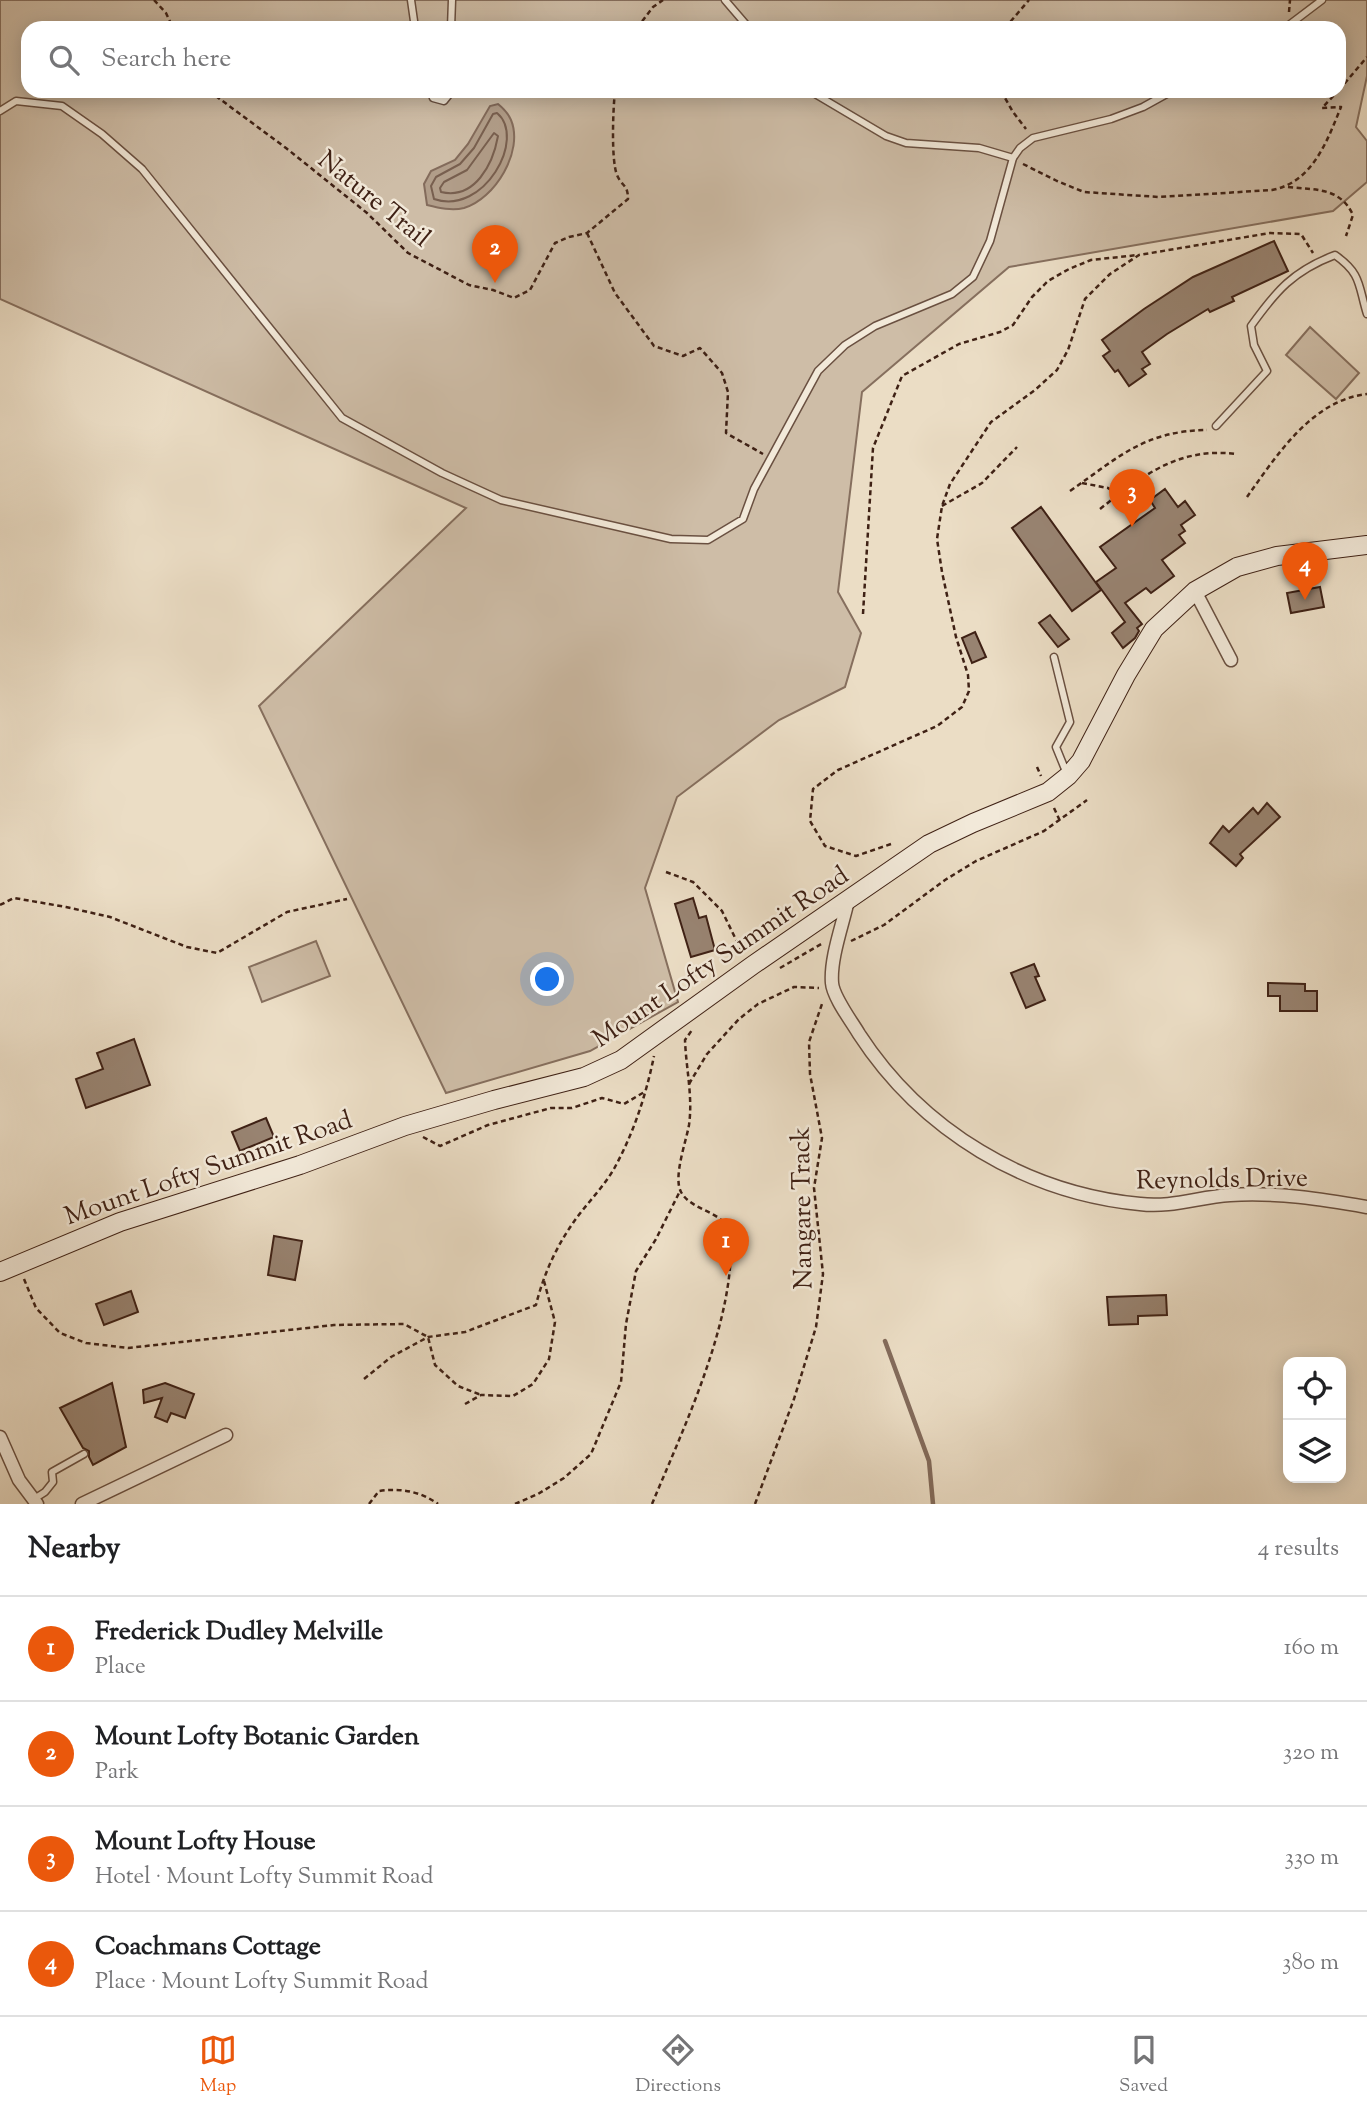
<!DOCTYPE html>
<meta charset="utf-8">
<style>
body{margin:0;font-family:"Sorts Mill Goudy",serif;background:#f2f2f2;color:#202124}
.controls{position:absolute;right:21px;bottom:21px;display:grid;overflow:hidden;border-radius:14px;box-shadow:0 4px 18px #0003}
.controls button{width:63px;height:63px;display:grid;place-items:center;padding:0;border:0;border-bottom:2px solid #e0e0e0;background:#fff;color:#202124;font:35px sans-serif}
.you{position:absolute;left:548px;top:980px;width:24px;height:24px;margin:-18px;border:5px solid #fff;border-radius:50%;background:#1a73e8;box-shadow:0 0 0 10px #1a73e833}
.badge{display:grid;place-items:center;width:46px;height:46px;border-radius:50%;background:#ea580c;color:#fff;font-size:23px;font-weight:700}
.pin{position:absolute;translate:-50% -58px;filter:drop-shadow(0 2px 4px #0008)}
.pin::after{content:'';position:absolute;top:37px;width:24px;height:21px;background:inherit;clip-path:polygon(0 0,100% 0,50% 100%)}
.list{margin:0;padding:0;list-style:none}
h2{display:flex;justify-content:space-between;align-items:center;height:91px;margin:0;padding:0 28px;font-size:30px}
h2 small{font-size:23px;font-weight:400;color:#757577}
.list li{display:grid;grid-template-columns:46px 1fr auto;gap:21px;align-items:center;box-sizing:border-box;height:105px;padding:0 28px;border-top:2px solid #e0e0e0}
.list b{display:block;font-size:26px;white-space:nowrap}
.list p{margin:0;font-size:23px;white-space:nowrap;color:#757577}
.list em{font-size:23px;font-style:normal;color:#757577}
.icon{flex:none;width:38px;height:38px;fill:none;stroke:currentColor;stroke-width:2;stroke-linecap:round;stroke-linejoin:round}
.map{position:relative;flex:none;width:1367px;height:1504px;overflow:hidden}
.search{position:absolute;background:#fff;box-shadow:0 4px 18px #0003;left:21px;right:21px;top:21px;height:77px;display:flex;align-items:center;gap:18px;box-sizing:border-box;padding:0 24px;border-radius:21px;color:#757577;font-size:26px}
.sheet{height:511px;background:#fff}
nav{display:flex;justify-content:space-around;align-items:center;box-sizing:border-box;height:98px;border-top:2px solid #e0e0e0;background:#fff;font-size:19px;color:#757577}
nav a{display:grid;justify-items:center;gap:4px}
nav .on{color:#ea580c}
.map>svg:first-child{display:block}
.green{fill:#cebda7;stroke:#866f5e;stroke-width:2;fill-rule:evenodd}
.water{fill:#b19d89;stroke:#836b5b;stroke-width:2}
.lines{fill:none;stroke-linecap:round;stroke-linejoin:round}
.shore{stroke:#785f4f;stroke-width:2}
.stream{stroke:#836b5b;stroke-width:4.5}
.building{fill:#988371;stroke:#3f2115;stroke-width:2}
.service-casing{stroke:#6a5041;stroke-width:9}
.minor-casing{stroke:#6a5041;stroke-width:15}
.secondary-casing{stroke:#3f2115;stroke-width:20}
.path{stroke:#3f2115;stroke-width:2.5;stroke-dasharray:5 3.5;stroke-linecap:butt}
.service{stroke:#f2e9d9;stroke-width:6}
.minor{stroke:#f2e9d9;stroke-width:12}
.secondary{stroke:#f2e9d9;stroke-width:18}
.labels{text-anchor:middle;stroke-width:5;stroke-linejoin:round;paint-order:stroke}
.street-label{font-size:26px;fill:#3f2115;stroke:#f2e9d9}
</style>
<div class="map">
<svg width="1367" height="1504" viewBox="0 0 1367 1504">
<rect width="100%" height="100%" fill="#ebddc5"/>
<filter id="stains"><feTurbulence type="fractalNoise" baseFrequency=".00286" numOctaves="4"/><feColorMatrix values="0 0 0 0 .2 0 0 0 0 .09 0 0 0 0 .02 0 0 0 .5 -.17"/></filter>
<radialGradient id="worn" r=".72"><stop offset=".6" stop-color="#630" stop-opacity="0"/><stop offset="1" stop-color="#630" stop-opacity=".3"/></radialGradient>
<g class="green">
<path d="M0 0H1367V76L1356 127 1367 141V182L1333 211 1009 267 862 392 838 592 861 633 845 687 779 720 677 797 645 888 678 1002 590 1051 446 1093 259 706 466 508 0 299ZM28 28H1339V91H28Z"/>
<path d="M1310 327 1359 373 1336 399 1286 355Z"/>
<path d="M316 941 330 976 262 1002 249 967Z"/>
</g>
<path class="water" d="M498 104C503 108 508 113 511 120 524 151 495 199 464 208 452 211 439 208 427 205L424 184 431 171 455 160 468 144 490 106Z"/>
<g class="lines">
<g class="shore">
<path d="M497 113C527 138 484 216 434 199L431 186 436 177 460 164 474 148 493 114Z"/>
<path d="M494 133 498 136C493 164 475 200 441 192L440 188 444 182 467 170Z"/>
</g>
<path class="stream" d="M885 1341 929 1461 933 1504"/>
</g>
<g class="building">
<path d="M1274 241 1288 271 1232 297 1234 301 1210 312 1208 309 1167 334 1142 352 1150 364 1142 369 1146 374 1129 386 1118 370 1115 372 1103 356 1110 351 1102 340 1144 309 1193 277Z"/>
<path d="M1165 489 1178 507 1185 501 1195 515 1181 525 1185 531 1179 535 1185 543 1162 560 1174 576 1151 593 1146 588 1125 603 1142 624 1137 628 1139 631 1135 638 1123 648 1112 633 1125 622 1096 582 1116 568 1100 547 1155 508 1150 500Z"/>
<path d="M1041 507 1101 590 1072 611 1012 528Z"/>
<path d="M1320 587 1324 607 1291 613 1287 593Z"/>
<path d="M1050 615 1069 639 1058 647 1039 623Z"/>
<path d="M975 632 986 657 972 663 962 638Z"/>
<path d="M1267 803 1280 817 1240 854 1243 858 1236 866 1210 843 1223 826 1229 832 1253 808 1258 814Z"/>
<path d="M693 898 699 918 706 916 715 950 691 957 675 904Z"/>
<path d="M1034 964 1039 976 1035 977 1045 1000 1026 1008 1011 973Z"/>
<path d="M1268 983 1305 984V991H1317V1011H1280V996H1268Z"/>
<path d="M134 1039 150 1085 86 1108 76 1079 103 1069 97 1053Z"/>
<path d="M266 1118 274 1137 240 1151 232 1132Z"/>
<path d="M274 1236 302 1241 295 1280 268 1275Z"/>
<path d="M131 1291 138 1312 104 1325 96 1304Z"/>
<path d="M1166 1295 1167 1315 1138 1316V1324L1109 1325 1107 1297Z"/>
<path d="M112 1383 126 1447 93 1465 89 1457V1451L83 1448 60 1408Z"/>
<path d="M165 1383 194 1394 185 1418 171 1413 167 1422 155 1417 162 1398 144 1403 143 1390Z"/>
</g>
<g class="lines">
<defs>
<g id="service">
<path d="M411 0 415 28"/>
<path d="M725 0 749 28"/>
<path d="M451 28 452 0"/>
<path d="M1285 28 1322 0"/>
<path d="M431 91 433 98 444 101 452 91"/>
<path d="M810 91 886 136 906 143 979 148 1013 158"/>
<path d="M0 111 16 101 62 106 102 134 142 169 342 418 442 473 501 500 671 539 708 540 743 519 754 489 818 371 845 345 875 326 952 294 973 277 990 241 1013 158 1020 148 1033 138 1111 119 1143 107 1172 91"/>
<path d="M1216 426 1267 371 1254 345 1251 326C1276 291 1293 271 1335 255 1362 274 1358 285 1367 314"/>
<path d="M1054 657 1070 722 1056 747 1067 774"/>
<path d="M34 1499 45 1492 53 1482 52 1472 84 1454"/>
</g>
<g id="minor">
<path d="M1195 591 1231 660"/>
<path d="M848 900C843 924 830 958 832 983 833 997 852 1022 859 1034 922 1131 1026 1193 1140 1204 1171 1208 1199 1197 1230 1195 1276 1192 1322 1199 1367 1207"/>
<path d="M0 1437 19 1480 37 1504"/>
<path d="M82 1504 226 1435"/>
</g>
<path id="secondary" d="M0 1272 120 1222 300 1165 405 1126 494 1100 584 1077 621 1060 753 965 929 844 973 823 1048 792 1068 776 1081 761 1126 675 1154 629 1195 591 1237 567 1277 556 1367 545"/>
</defs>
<use href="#service" class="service-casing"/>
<use href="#minor" class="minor-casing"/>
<use href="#secondary" class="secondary-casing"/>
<g class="path">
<path d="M154 0 166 13 173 28"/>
<path d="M1289 12 1290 0"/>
<path d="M637 28 653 7 663 0"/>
<path d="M1005 28 1029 0"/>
<path d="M1339 90 1367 57"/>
<path d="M209 91 286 148 367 213 408 253 469 285 493 290 514 298 530 290 555 243 569 237 587 233 628 199C628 184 622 187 617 175 611 160 613 109 615 91"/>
<path d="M1001 91 1013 112 1026 129"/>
<path d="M1023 164 1057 181 1084 192 1159 197 1272 190C1313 182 1327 141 1341 107L1322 108 1338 91"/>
<path d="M1288 187C1315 190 1340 187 1353 215L1346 236"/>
<path d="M587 233 615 293 654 346 683 356 700 348 722 373 728 392 726 433 763 454"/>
<path d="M1082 483 1108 488 1118 495"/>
<path d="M1070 491C1119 457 1144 431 1207 430"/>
<path d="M1247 497C1277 455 1312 400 1367 394"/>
<path d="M942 506 982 483 1017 447"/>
<path d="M1100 509C1143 475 1179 447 1236 454"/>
<path d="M863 614 873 448 902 376 959 344 1000 332 1013 325 1032 297 1048 281 1069 269 1091 260 1138 255"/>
<path d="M1037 767 1041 776"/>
<path d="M1054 808 1060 821"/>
<path d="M891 844 856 856 825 846 810 821 813 789 838 770 937 726 962 707 969 691 968 675 956 637 942 572 937 539 942 506 950 484 991 422 1035 390 1057 370 1068 350 1085 299 1110 274 1139 255 1270 233 1301 234 1313 253"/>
<path d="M666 872 693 882 722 911 742 952"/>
<path d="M0 905 14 898 66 907 110 917 187 947 217 953 287 912 347 899"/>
<path d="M851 941 884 925 945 880 976 861 1044 831 1087 800"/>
<path d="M780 968 823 943"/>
<path d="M689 1084 707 1054 739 1019 758 1004 794 987 819 988"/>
<path d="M423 1137 440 1146 488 1125 551 1108H572L602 1098 624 1104 646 1091"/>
<path d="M24 1279 36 1308 60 1333 86 1343 128 1348 334 1325 404 1324 428 1337 435 1365 458 1386 481 1395"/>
<path d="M364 1379 391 1357 428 1337 465 1332 536 1305C543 1276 556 1247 573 1223 586 1204 604 1187 615 1167 634 1132 646 1095 654 1056"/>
<path d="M465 1404 481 1395 513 1396 533 1384 549 1359 555 1322 544 1281"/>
<path d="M369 1504 379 1491C400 1488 420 1491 438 1504"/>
<path d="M515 1504 538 1494 564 1478 591 1454 621 1382 626 1324 636 1271 656 1239 680 1191"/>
<path d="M652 1504C682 1432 723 1345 730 1268 731 1258 733 1246 731 1236 727 1211 692 1212 681 1192 673 1177 686 1142 689 1125 693 1097 686 1068 685 1040L692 1030"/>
<path d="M755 1504 794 1399 816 1327 823 1274 814 1188 822 1138 810 1074 809 1042 823 1001"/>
</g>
<use href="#service" class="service"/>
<use href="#minor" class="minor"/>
<use href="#secondary" class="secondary"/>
</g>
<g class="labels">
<g class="street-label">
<text transform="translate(375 198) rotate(39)" y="9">Nature Trail</text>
<text transform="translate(720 956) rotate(-34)" y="9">Mount Lofty Summit Road</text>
<text transform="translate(208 1167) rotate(-19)" y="9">Mount Lofty Summit Road</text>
<text transform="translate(1222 1178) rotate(-1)" y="9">Reynolds Drive</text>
<text transform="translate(801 1208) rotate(-91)" y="9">Nangare Track</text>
</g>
</g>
<rect width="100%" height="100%" filter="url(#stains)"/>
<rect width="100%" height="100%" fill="url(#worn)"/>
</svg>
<div class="controls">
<button><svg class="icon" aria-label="locate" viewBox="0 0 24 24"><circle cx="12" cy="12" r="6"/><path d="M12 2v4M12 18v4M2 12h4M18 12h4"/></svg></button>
<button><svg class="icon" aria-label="layers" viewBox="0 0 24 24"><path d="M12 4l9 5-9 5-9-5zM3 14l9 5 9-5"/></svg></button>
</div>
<div class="you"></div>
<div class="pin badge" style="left:726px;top:1276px">1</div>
<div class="pin badge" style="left:495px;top:283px">2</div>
<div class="pin badge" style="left:1132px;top:527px">3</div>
<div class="pin badge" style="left:1305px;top:600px">4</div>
<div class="search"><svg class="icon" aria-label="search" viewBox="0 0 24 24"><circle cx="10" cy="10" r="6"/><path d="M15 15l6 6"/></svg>Search here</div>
</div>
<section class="sheet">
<h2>Nearby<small>4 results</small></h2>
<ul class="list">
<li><span class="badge">1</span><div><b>Frederick Dudley Melville</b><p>Place</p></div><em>160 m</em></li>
<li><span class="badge">2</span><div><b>Mount Lofty Botanic Garden</b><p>Park</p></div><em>320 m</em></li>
<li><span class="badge">3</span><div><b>Mount Lofty House</b><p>Hotel · Mount Lofty Summit Road</p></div><em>330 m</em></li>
<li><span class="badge">4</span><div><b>Coachmans Cottage</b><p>Place · Mount Lofty Summit Road</p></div><em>380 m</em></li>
</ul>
</section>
<nav>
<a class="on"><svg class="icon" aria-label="map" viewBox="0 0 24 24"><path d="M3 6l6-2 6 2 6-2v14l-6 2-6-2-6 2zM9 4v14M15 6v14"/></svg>Map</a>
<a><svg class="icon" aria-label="directions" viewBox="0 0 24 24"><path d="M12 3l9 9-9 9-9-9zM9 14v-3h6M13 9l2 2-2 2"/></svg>Directions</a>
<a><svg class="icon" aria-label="saved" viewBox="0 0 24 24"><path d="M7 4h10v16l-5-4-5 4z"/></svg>Saved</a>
</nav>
